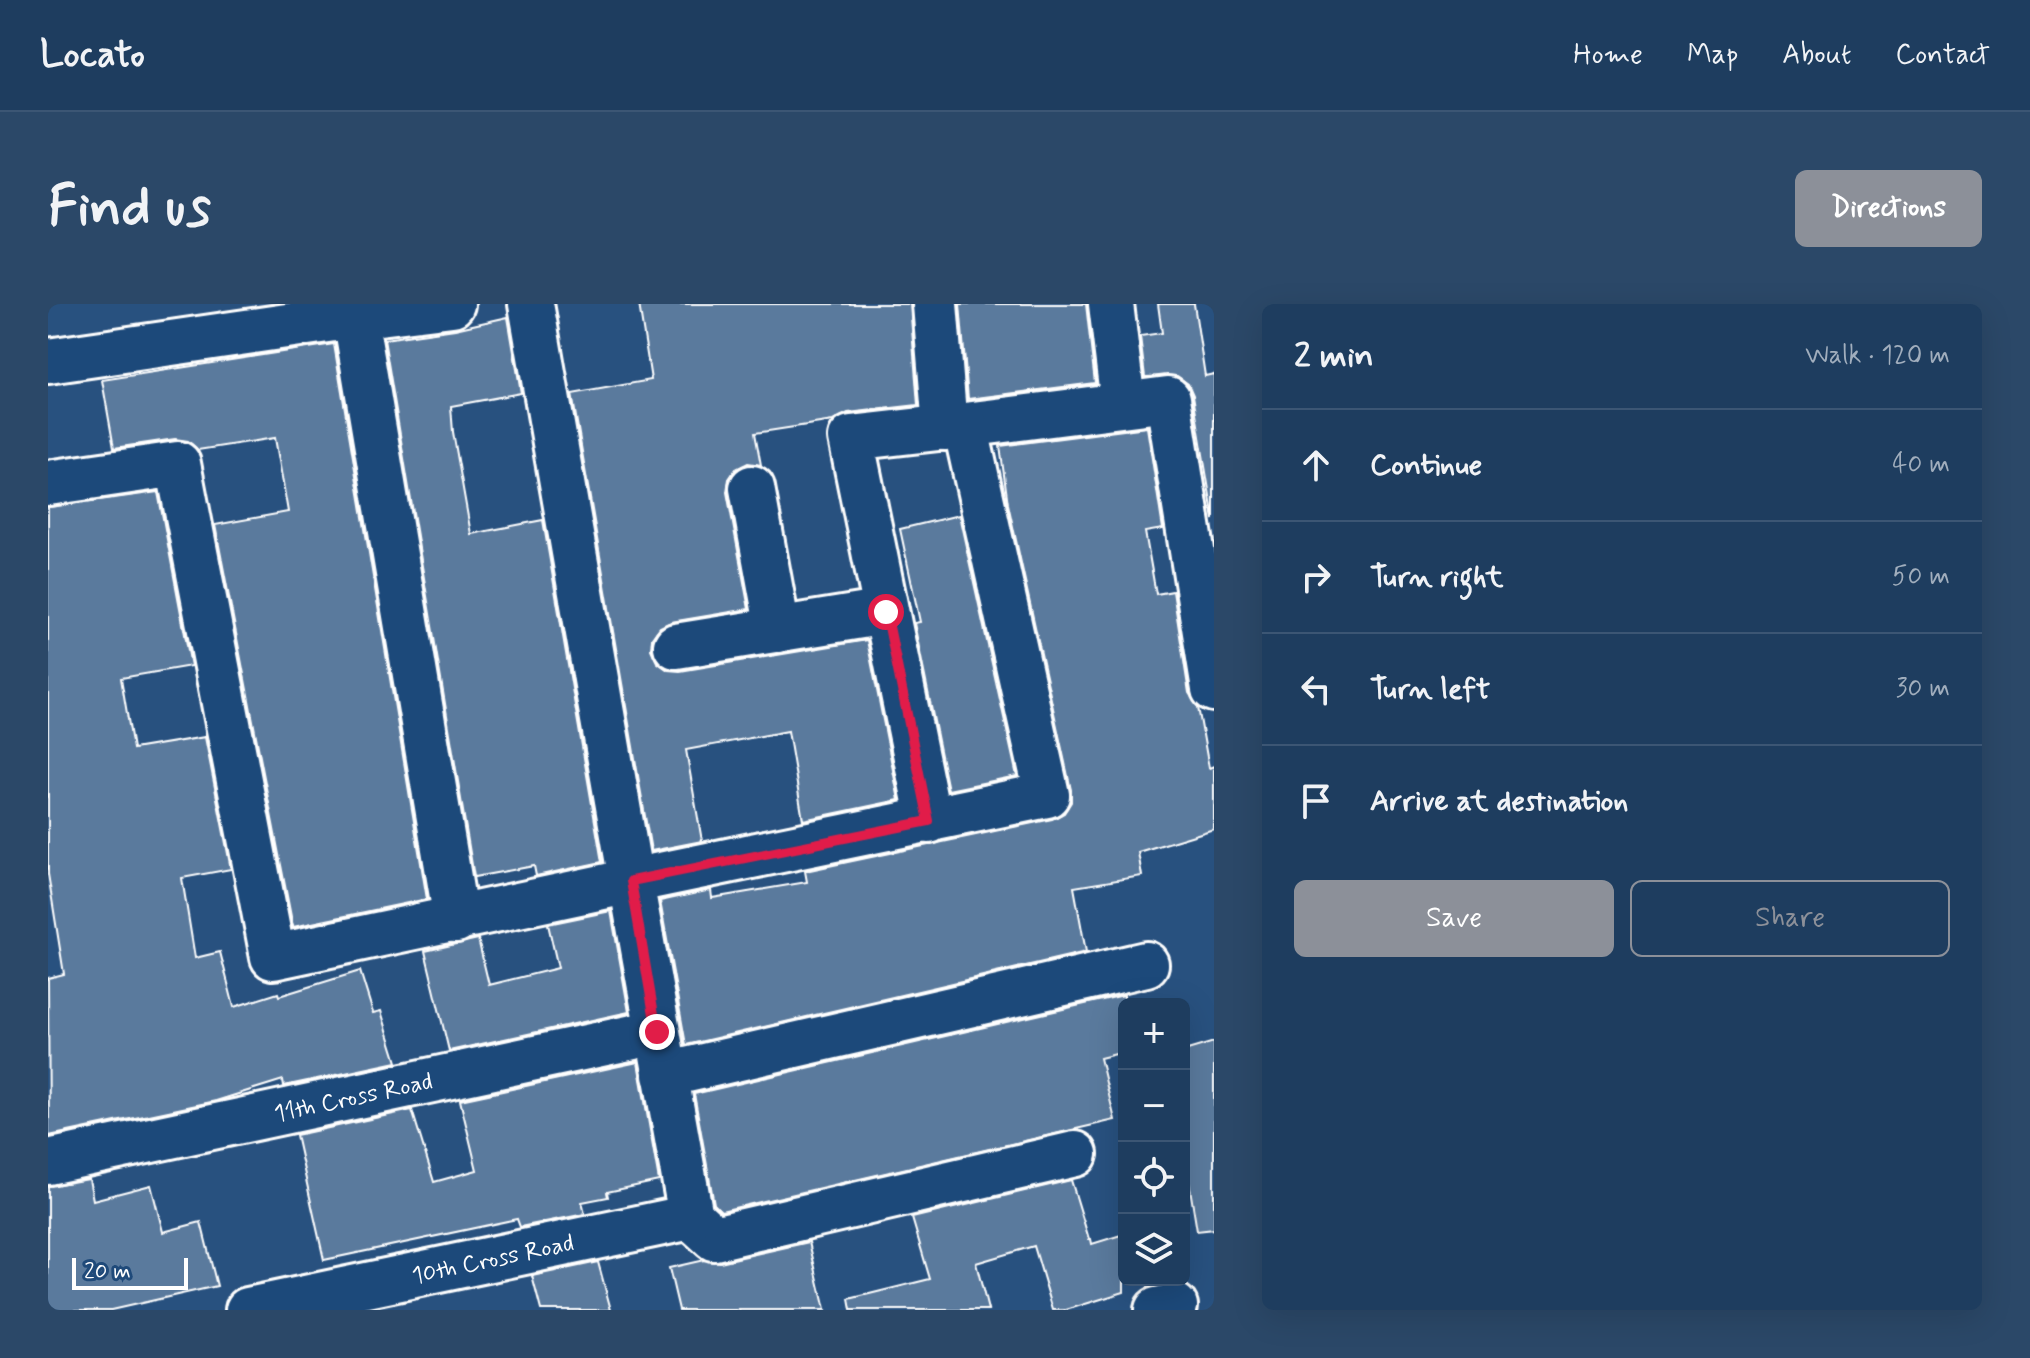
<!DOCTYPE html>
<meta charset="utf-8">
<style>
body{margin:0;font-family:Mynerve,sans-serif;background:#2b4868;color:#f1f3f6}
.controls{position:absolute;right:24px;bottom:24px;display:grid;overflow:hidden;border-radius:12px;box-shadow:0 8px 32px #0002}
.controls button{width:72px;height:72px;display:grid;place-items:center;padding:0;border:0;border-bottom:2px solid #3c5674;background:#1e3d5f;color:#f1f3f6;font:40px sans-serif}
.scale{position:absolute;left:24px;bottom:20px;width:116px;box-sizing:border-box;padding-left:8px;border:4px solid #fff;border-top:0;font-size:22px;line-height:28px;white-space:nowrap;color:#fff;-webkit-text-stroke:6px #1f4a7a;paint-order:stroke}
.stop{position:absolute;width:24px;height:24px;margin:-18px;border:6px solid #e11d48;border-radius:50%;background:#fff}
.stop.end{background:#e11d48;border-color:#fff;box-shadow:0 2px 8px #0008}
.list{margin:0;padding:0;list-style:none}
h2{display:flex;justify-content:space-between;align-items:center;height:104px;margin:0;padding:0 32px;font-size:34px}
h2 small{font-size:26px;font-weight:400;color:#a1aebd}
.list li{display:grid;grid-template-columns:52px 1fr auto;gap:24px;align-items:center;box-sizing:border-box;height:112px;padding:0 32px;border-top:2px solid #3c5674}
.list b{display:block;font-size:30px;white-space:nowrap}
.list em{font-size:26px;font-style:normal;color:#a1aebd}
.actions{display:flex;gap:16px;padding:24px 32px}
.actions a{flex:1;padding:18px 0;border:2px solid #8c9099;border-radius:12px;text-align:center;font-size:28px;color:#8c9099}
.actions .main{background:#8c9099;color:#fff}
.icon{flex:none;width:44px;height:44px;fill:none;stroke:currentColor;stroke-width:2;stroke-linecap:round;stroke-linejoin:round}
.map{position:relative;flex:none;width:1166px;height:1006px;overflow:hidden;border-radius:12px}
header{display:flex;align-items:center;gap:48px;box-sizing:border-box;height:112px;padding:0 40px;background:#1e3d5f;border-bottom:2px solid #3c5674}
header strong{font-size:38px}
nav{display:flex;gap:44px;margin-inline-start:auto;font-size:28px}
.intro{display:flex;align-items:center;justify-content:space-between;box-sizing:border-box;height:192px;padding:0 48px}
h1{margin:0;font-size:56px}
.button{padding:20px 36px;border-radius:12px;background:#8c9099;color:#fff;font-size:28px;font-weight:700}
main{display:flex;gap:48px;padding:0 48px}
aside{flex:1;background:#1e3d5f;border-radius:12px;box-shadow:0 8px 32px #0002}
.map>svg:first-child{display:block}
.building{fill:#5a7a9d;stroke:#fff;stroke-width:2}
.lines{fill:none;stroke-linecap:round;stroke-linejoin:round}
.street-casing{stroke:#fff;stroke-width:50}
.street{stroke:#1f4a7a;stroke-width:44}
.route{stroke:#e11d48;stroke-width:10}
.labels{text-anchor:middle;stroke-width:6;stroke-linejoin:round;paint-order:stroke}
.street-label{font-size:24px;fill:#fff;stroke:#1f4a7a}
</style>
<header>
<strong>Locato</strong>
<nav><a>Home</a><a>Map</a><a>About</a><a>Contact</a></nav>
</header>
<div class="intro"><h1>Find us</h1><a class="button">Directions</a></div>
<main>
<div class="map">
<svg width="1166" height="1006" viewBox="0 0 1166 1006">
<rect width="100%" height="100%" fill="#28517f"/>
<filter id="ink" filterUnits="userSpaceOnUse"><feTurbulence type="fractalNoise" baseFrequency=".0125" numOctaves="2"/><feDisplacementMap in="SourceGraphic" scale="16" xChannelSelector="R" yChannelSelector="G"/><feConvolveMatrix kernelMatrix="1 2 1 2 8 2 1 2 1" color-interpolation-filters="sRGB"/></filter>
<g filter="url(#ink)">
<g class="building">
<path d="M591 0H862L870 101 800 109 785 117 707 129 713 161 700 159 688 165 681 175 679 188 701 305 623 318 612 323 604 334 603 345 609 358 620 366 632 367 819 336 851 496 755 516 740 427 638 446 654 537 603 547 524 90 603 76Z"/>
<path d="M912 0H1038L1047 79 920 95Z"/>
<path d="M1110 0H1146L1157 72 1166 70V216L1145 91 1140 80 1129 72 1097 73 1092 32 1114 29Z"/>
<path d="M460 13 473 89 403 102 405 128 423 230 495 216 554 558 488 572 486 562 426 573 336 35 407 25Z"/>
<path d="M286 40 379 595 245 623 167 221 240 208 227 134 150 146 140 137 127 135 66 144 54 76Z"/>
<path d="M1099 123 1115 225 1097 228 1108 290 1125 287 1141 389 1150 403 1161 464 1166 462V525L1090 548 1094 572 1026 583 1038 648 638 741 612 597 663 586 664 594 759 578 757 567 1004 515 1016 509 1023 498V486L960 200 952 142Z"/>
<path d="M110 188 143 362 73 374 85 445 157 433 183 565 134 574 147 654 172 648 186 703 230 689 231 692 312 667 325 709 333 707 349 758 236 782 235 776 168 797 1 832 0 674 16 670 0 570V203Z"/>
<path d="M911 211 969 472 900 486 866 319 872 318 852 225Z"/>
<path d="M563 607 581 708 401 747 377 647 430 635 441 681 510 664 500 620Z"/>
<path d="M1076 691V748L1052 754 1067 816 673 907 666 900 646 790Z"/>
<path d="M1166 738V925L1149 927 1136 848V747Z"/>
<path d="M590 758 611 877 559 888 560 893 534 898 537 910 472 923 469 915 276 956 248 831 364 806 386 878 429 866 412 796Z"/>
<path d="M41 875 45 896 103 881 115 928 153 918 169 982 63 1006H0V882Z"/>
<path d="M1023 876 1041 935H1043L1044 940 1076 930V988L1018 1006H1005L986 942 928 959 940 1006H803L801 995 882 975 864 914Z"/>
<path d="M761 938 777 1006H631L621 964 656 956 672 958Z"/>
<path d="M550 958 563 1006H493L484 972Z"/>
</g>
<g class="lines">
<defs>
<g id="street">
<path d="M887 0 897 124"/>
<path d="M1063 0 1075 100"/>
<path d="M307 12 408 616"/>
<path d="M0 57 307 12 404 0"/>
<path d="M917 121 1120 95 1166 385"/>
<path d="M0 179 130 160 225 653 583 577 483 0"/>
<path d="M704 184 730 326"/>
<path d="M628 342 838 308"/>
<path d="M881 517 803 134 917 121 999 491 583 577 643 913 666 934 1027 850"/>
<path d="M617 771 1098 660"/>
<path id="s1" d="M0 858 609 728"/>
<path id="s2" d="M200 1006 643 913"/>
<path d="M1109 1006 1127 1002"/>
</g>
</defs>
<use href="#street" class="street-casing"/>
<use href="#street" class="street"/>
</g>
</g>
<g class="lines" filter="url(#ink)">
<path class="route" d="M609 728 583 577 881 517 838 308"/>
</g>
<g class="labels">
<g class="street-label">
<text dy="8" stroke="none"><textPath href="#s1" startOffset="312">11th Cross Road</textPath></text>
<text dy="8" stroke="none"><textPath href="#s2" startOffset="250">10th Cross Road</textPath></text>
</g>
</g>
</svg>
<div class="controls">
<button>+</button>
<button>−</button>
<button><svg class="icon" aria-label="locate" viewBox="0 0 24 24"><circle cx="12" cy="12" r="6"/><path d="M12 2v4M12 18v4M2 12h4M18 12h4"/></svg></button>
<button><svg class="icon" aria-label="layers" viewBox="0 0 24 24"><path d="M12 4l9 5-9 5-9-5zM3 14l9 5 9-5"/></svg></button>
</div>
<div class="scale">20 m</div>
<div class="stop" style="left:838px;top:308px"></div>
<div class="stop end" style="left:609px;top:728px"></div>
</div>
<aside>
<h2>2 min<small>Walk · 120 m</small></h2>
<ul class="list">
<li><svg class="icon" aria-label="ahead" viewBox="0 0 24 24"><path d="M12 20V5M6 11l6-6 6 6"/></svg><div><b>Continue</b></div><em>40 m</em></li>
<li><svg class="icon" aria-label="right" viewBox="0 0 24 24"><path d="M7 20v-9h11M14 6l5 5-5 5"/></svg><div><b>Turn right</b></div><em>50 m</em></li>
<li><svg class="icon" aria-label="left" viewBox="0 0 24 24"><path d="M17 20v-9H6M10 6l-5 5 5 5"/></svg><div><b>Turn left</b></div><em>30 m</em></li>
<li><svg class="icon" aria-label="arrive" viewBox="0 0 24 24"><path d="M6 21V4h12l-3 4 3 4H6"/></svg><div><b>Arrive at destination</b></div></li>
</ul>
<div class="actions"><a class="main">Save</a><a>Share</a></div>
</aside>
</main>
